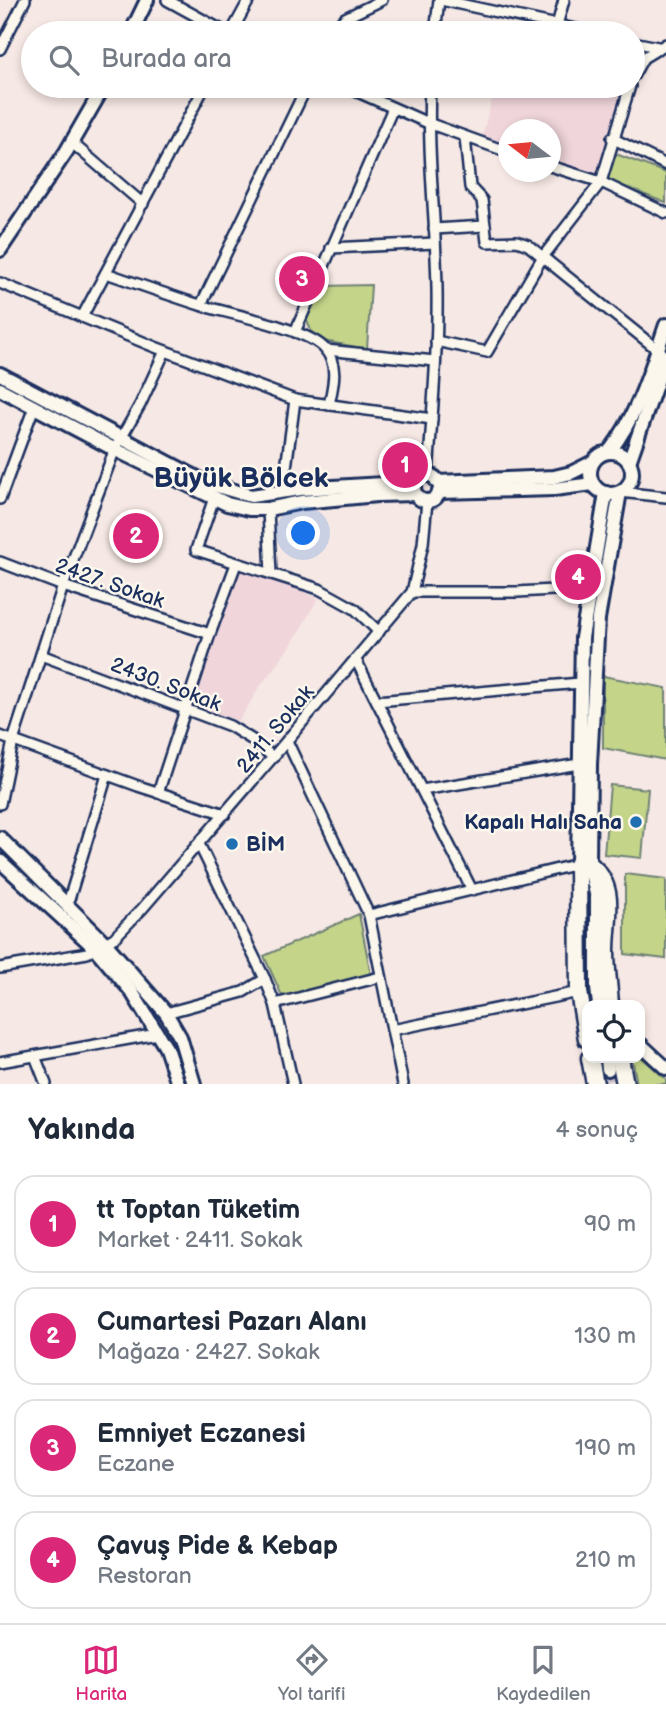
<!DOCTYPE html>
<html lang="tr">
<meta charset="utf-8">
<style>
body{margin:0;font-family:"Balsamiq Sans",sans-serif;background:#f2f2f3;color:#1f2937}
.controls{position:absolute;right:21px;bottom:21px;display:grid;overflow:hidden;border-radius:14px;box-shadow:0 4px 10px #0003}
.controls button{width:63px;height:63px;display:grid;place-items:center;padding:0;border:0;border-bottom:2px solid #e0e1e3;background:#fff;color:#1f2937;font:35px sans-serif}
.compass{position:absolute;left:498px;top:119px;width:63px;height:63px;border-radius:50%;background:#fff;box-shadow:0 4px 10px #0003;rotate:286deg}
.you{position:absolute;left:304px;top:534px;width:24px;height:24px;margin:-18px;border:5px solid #fff;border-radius:50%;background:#1a73e8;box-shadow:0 0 0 10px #1a73e833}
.badge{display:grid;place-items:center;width:46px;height:46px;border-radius:50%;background:#db2777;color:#fff;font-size:23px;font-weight:700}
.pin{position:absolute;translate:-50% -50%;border:4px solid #fff;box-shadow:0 2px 7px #0006}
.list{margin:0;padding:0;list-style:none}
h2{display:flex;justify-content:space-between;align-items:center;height:91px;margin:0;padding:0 28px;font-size:30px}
h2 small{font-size:23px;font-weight:400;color:#747a83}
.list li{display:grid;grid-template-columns:46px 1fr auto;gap:21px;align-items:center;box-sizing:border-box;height:98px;margin:0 14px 14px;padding:0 14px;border:2px solid #e0e1e3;border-radius:21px}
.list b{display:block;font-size:26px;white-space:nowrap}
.list p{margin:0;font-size:23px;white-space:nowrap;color:#747a83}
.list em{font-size:23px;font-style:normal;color:#747a83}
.icon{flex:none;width:38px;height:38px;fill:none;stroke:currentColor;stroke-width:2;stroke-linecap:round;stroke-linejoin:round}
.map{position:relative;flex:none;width:666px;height:1084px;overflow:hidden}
.search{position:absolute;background:#fff;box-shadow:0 4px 10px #0003;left:21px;right:21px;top:21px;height:77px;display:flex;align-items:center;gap:18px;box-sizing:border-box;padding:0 24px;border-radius:38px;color:#747a83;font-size:26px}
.sheet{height:539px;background:#fff}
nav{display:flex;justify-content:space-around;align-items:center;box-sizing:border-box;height:98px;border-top:2px solid #e0e1e3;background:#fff;font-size:19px;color:#747a83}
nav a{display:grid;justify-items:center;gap:4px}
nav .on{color:#db2777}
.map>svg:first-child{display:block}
.built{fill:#f0d6db}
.green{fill:#c4d58a;stroke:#708274;stroke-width:2}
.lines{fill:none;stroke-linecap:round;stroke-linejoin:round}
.secondary-tunnel{stroke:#cac3c9;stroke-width:12;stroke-dasharray:12 6;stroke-linecap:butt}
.street-casing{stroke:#1b2f5e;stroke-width:14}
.secondary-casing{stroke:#1b2f5e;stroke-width:18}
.highway-casing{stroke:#1b2f5e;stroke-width:21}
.street{stroke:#fbf7ec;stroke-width:9}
.secondary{stroke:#fbf7ec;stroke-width:12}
.highway{stroke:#fbf7ec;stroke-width:16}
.poi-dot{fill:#1f6fb2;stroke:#fbf7ec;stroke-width:2.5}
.labels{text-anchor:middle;stroke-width:5;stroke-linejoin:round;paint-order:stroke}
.street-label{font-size:21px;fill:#1b2f5e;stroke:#fbf7ec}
.poi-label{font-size:21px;font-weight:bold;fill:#1b2f5e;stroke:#fbf7ec;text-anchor:end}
.district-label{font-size:28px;font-weight:bold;fill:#1b2f5e;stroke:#fbf7ec}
</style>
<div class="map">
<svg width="666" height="1084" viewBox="0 0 666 1084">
<rect width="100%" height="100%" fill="#f6e8e4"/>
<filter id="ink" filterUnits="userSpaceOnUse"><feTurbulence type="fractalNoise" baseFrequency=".0143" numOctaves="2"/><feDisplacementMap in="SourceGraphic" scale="14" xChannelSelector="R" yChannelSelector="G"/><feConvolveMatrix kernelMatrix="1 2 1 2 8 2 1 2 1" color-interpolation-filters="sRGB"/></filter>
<g filter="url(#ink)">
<g class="built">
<path d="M495 86H624L598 175 551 159 550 130H508V146L482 137Z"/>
<path d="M240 571 292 585 318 599 291 645 259 688 239 721 193 707 236 575Z"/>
</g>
<g class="green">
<path d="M616 154 666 173V203L607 180Z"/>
<path d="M371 285 367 349 324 341 313 335 306 319 320 286Z"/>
<path d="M603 676 666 688V760L603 748Z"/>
<path d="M610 785 648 789 642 858 604 854Z"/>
<path d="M625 874 666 879V959L625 954Z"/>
<path d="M359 914 371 975 283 998 264 956Z"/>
<path d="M640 1056 666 1079V1084H637L632 1058H640Z"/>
</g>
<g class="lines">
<path class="secondary-tunnel" d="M608 1069 611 1084"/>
<defs>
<g id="street">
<path d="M167 0 227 33"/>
<path d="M441 0 594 33"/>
<path d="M557 25 564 0"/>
<path d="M231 33 249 0"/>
<path d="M330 33 345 18 382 0"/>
<path d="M435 33 439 0"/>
<path d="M633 42 658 47"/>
<path d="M0 49 25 0"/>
<path d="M633 76 643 58 666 44"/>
<path d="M344 86 428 123 508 152"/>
<path d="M465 137 470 187 482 200 487 242 517 241 528 245 658 350"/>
<path d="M612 138 666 165"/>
<path d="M71 142 143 204"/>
<path d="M550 166 601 182 666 213"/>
<path d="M434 229 485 226"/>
<path d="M331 248 435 243"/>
<path d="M106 273C138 284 171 296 203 306 231 314 308 329 325 349 339 366 333 385 329 405"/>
<path d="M0 283 155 347 295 400 432 419"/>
<path d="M201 305 307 86"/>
<path d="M82 317 205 86"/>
<path d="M295 332 393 108"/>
<path d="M436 341 487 352 542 258 601 182 630 86"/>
<path d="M326 350 435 361"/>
<path d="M428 476C432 414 438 351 437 289 436 221 427 153 430 86"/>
<path d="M283 491 295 400"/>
<path d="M620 492 666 497"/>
<path d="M214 498 196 550 319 589 355 609 379 632"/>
<path d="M0 499 34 407"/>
<path d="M268 509 271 574"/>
<path d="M0 562 63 586 210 634"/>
<path d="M412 592H517L590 588"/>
<path d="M41 655 230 726 251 739 273 757"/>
<path d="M356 660 472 890"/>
<path d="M377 701 580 683"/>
<path d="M0 736 138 786 225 814"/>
<path d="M287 741 369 915 403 1084"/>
<path d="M422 790 579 764"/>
<path d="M158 793 210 634 236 564"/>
<path d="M0 804 13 741 63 586 115 449 140 405 165 351"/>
<path d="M199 844 265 979 275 1004 293 1084"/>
<path d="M67 906 107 775"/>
<path d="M369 915 578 864"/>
<path d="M0 968 87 953 114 938 142 909 273 757 412 592 423 544 427 501"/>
<path d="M275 1004 380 977"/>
<path d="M166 1013 243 992 265 979"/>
<path d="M392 1030 579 992"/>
<path d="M35 1056 46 1084"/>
<path d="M0 1062 157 1034"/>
</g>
<g id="secondary">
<path d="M131 33 147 0"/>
<path d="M0 250 66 152 104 86"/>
<path d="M0 374 207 483 251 496 300 489 416 482"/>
<path d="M0 389 110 447 227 504 249 509H268L302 502 377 495 415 494"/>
<path d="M609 452C638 415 651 369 666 325"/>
<circle cx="611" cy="473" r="21"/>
<path d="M629 462 666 356"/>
<circle cx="427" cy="488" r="13"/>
<path d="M437 482 554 477 571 473 593 462"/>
<path d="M439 492 554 489 593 484"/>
<path d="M0 838 105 943 166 1013 180 1037 194 1084"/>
<path d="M0 861 95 948 132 992 166 1048 178 1084"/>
<path d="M581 872 578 864 582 638 606 493"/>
<path d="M599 1005 597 988V898L589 864 590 764 598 619 620 492"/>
<path d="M640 1044 666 1068"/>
<path d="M607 1058 608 1069"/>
</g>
<g id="highway">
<path d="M578 864 579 992 587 1039"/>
<path d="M589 864C618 887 606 918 606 951 606 969 609 987 610 1005"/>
<path d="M590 1058 595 1084"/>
<path d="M620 1058 625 1084"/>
</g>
</defs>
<use href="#street" class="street-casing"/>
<use href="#secondary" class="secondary-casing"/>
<use href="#highway" class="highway-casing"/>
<use href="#street" class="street"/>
<use href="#secondary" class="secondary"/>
<use href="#highway" class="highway"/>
</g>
</g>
<g class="poi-dot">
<circle cx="636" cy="822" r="7"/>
<circle cx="232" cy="844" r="7"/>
</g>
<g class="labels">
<g class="street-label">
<text transform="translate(110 583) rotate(19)" y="7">2427. Sokak</text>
<text transform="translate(166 684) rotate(21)" y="7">2430. Sokak</text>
<text transform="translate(275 729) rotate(-50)" y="7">2411. Sokak</text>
</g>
<g class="poi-label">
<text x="622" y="829">Kapalı Halı Saha</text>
<text x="246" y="851" text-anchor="start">BİM</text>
</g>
<g class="district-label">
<text x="241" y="487">Büyük Bölcek</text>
</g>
</g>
</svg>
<div class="controls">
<button><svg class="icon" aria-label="locate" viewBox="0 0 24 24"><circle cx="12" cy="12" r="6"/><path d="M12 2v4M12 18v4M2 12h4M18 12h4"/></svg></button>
</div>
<svg class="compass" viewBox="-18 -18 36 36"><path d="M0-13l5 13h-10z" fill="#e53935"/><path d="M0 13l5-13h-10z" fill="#747a83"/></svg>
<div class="you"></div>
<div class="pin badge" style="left:405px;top:465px">1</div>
<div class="pin badge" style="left:136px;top:536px">2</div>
<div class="pin badge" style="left:302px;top:279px">3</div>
<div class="pin badge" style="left:578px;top:577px">4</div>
<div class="search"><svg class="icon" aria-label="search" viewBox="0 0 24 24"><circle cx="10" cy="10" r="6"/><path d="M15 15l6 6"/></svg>Burada ara</div>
</div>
<section class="sheet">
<h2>Yakında<small>4 sonuç</small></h2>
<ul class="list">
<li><span class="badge">1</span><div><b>tt Toptan Tüketim</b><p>Market · 2411. Sokak</p></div><em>90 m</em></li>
<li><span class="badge">2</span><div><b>Cumartesi Pazarı Alanı</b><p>Mağaza · 2427. Sokak</p></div><em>130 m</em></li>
<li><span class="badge">3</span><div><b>Emniyet Eczanesi</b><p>Eczane</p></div><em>190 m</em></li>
<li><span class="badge">4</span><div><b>Çavuş Pide &amp; Kebap</b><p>Restoran</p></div><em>210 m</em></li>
</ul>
</section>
<nav>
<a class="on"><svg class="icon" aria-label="map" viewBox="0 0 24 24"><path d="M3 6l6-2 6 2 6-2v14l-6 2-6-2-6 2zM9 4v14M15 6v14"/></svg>Harita</a>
<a><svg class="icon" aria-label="directions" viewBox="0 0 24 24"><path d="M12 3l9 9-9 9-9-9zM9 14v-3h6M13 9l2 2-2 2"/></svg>Yol tarifi</a>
<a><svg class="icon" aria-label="saved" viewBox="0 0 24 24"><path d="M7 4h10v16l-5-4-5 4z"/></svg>Kaydedilen</a>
</nav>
